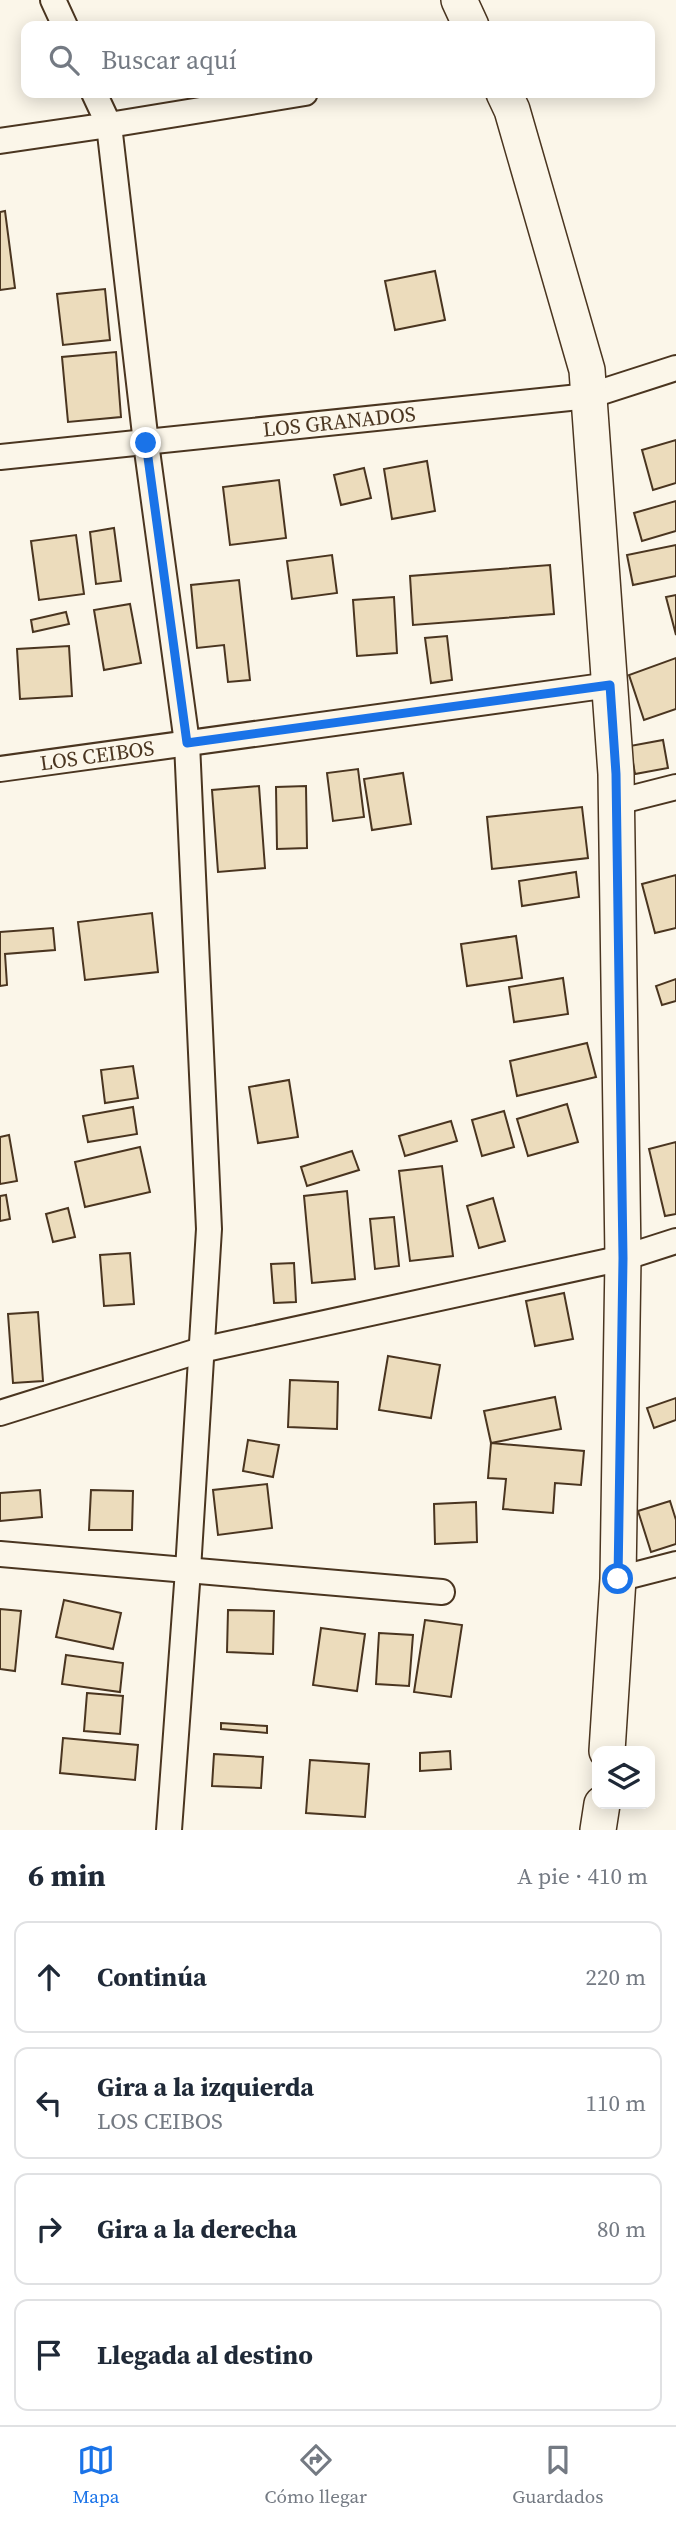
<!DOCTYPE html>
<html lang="es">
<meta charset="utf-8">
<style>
body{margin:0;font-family:"Source Serif 4",serif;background:#f6f6f7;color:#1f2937}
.controls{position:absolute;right:21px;bottom:21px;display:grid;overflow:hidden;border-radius:14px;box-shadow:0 4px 18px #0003}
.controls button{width:63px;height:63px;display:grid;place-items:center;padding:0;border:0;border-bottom:2px solid #e0e1e3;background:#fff;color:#1f2937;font:35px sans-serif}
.stop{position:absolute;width:21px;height:21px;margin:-16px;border:5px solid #1a73e8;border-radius:50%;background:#fff}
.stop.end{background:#1a73e8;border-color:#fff;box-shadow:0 2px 7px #0008}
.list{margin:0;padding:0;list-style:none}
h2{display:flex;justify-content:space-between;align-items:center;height:91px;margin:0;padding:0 28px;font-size:30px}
h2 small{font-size:23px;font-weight:400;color:#747a83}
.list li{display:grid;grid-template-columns:46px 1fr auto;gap:21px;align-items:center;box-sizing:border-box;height:112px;margin:0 14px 14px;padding:0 14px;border:2px solid #e0e1e3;border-radius:14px}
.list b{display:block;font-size:26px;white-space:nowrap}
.list p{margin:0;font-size:23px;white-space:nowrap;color:#747a83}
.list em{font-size:23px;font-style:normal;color:#747a83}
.icon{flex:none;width:38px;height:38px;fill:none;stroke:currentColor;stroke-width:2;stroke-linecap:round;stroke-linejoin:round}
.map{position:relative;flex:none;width:676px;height:1830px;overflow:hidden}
.search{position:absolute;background:#fff;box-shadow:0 4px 18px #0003;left:21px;right:21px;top:21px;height:77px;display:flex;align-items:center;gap:18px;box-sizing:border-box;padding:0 24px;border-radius:14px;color:#747a83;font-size:26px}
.sheet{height:595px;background:#fff}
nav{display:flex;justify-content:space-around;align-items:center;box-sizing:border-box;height:98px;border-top:2px solid #e0e1e3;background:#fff;font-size:19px;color:#747a83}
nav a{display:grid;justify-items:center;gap:4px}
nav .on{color:#1a73e8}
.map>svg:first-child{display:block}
.building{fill:#ecdcbc;stroke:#4a3520;stroke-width:2}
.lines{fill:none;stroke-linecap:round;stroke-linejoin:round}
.street-casing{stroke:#4a3520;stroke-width:28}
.secondary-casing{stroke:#4a3520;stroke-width:38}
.street{stroke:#fbf6e9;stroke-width:24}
.secondary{stroke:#fbf6e9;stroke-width:35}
.route{stroke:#1a73e8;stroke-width:9}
.labels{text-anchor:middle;stroke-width:5;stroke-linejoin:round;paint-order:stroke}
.street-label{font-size:21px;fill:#4a3520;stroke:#fbf6e9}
</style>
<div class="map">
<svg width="676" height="1830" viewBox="0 0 676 1830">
<rect width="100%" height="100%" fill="#fbf6e9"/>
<g class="building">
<path d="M5 211 15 288 0 290V212Z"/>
<path d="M435 271 445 320 395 330 385 281Z"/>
<path d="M105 289 110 340 63 345 57 294Z"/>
<path d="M116 352 121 417 68 422 62 357Z"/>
<path d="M676 440V483L653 490 642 450Z"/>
<path d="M427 461 435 511 392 519 384 469Z"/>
<path d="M364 468 371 498 341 505 334 475Z"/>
<path d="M279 480 286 538 230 545 223 487Z"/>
<path d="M676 501V531L642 541 634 513Z"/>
<path d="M114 528 121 581 96 584 90 532Z"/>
<path d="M76 535 84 594 39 600 31 541Z"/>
<path d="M676 545V576L633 585 627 555Z"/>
<path d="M332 555 337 593 292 599 287 561Z"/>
<path d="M550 565 554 614 413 625 410 576Z"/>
<path d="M239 580 250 680 228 682 224 645 197 648 191 585Z"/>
<path d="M676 595V635L666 597Z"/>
<path d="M394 597 397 653 357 656 353 600Z"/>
<path d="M130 604 141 663 104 670 94 610Z"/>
<path d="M66 612 69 624 33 632 31 620Z"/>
<path d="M447 636 452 680 431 683 425 638Z"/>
<path d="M69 646 72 696 20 699 17 649Z"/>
<path d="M676 658V709L644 720 629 675Z"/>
<path d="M663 740 668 768 635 774 630 746Z"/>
<path d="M358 769 364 817 333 821 327 773Z"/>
<path d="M403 773 411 824 372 830 364 779Z"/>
<path d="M259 786 265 868 218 872 212 790Z"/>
<path d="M306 786 307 848 277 849 276 787Z"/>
<path d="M582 807 588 858 492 869 487 817Z"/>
<path d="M576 872 579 897 522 906 519 881Z"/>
<path d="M676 875V928L655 933 642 884Z"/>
<path d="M152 913 158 972 85 980 78 922Z"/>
<path d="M53 928 55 950 5 954 7 985 0 986V932Z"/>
<path d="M516 936 522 978 467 986 461 944Z"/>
<path d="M563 978 568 1014 514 1022 509 987Z"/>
<path d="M676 979V1001L662 1005 656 986Z"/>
<path d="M587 1043 596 1077 517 1096 510 1061Z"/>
<path d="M133 1066 138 1098 105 1103 101 1070Z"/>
<path d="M289 1080 298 1137 258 1143 249 1087Z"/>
<path d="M567 1104 578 1142 528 1156 517 1119Z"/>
<path d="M133 1107 137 1134 88 1142 83 1116Z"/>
<path d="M504 1111 514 1147 482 1156 472 1120Z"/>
<path d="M451 1121 457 1141 405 1156 399 1136Z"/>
<path d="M9 1135 17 1181 0 1184V1137Z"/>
<path d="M676 1142V1214L665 1216 649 1149Z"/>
<path d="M140 1147 150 1192 85 1207 75 1162Z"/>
<path d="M352 1151 359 1170 307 1186 301 1167Z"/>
<path d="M442 1166 453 1256 410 1261 399 1171Z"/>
<path d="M347 1191 355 1279 312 1283 304 1196Z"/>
<path d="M6 1195 10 1219 0 1221V1196Z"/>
<path d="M493 1198 505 1241 479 1248 467 1206Z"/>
<path d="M68 1208 75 1237 53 1242 46 1214Z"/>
<path d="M394 1217 399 1266 375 1269 370 1219Z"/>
<path d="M130 1253 134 1304 104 1306 100 1255Z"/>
<path d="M294 1263 296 1302 274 1303 271 1264Z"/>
<path d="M564 1293 573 1339 535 1346 526 1301Z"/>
<path d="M38 1312 43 1381 13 1383 8 1314Z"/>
<path d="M388 1356 440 1365 431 1418 379 1410Z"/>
<path d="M290 1380 338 1382 337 1429 288 1427Z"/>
<path d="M555 1397 561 1429 491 1443 484 1411Z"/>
<path d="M676 1398V1420L654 1428 647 1408Z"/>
<path d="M248 1440 279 1445 273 1477 243 1471Z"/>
<path d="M491 1443 584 1451 581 1485 555 1483 553 1513 503 1509 506 1479 488 1478Z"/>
<path d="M267 1484 272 1528 218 1535 213 1490Z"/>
<path d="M40 1490 42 1517 0 1521V1493Z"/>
<path d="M91 1490 133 1491 132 1530H89Z"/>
<path d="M670 1501 676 1520V1544L651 1552 638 1511Z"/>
<path d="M476 1502 477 1542 435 1544 434 1504Z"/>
<path d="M64 1600 121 1613 113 1649 56 1637Z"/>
<path d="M0 1609 21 1611 15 1671 0 1669Z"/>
<path d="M228 1610 274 1611 273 1654 227 1652Z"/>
<path d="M425 1620 462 1625 451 1697 414 1692Z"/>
<path d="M321 1628 365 1634 357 1691 313 1685Z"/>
<path d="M379 1633 413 1635 409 1686 376 1684Z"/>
<path d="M66 1655 123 1663 120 1692 62 1684Z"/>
<path d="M87 1693 123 1696 120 1734 84 1731Z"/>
<path d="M221 1723 267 1726V1733L221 1729Z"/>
<path d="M63 1738 138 1745 135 1780 60 1773Z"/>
<path d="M450 1751 451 1769 420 1771V1753Z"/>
<path d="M214 1754 263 1757 261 1788 212 1786Z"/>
<path d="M310 1760 369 1764 365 1817 306 1813Z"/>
</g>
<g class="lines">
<defs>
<g id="street">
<path d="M53 0 65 26"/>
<path d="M0 141 109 125 94 93"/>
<path id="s1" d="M0 457 589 396 676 368"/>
<path id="s2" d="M0 769 610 685"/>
<path d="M617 802 676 787"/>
<path d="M0 1413 201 1350 623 1258 676 1241"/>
<path d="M0 1554 442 1592"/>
<path d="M618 1579 676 1564"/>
<path d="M169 1830 188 1570 209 1229 187 743 146 443 109 125 305 93"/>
</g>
<g id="secondary">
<path d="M459 0 471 26"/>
<path d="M504 93 512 110 587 370 616 774 623 1258 618 1579 607 1751"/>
<path d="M598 1830 602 1804"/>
</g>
</defs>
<use href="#street" class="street-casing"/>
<use href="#secondary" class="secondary-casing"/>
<use href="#street" class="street"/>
<use href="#secondary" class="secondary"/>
</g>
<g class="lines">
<path class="route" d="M146 443 187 743 610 685 616 774 623 1258 618 1579"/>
</g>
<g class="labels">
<g class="street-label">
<text dy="7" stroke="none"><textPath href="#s1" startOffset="341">LOS GRANADOS</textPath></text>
<text dy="7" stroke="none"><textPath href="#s2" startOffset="98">LOS CEIBOS</textPath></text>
</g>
</g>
</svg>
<div class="controls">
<button><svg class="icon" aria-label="layers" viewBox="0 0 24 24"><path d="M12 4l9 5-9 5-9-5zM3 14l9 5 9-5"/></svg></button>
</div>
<div class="stop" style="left:618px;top:1579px"></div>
<div class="stop end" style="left:146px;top:443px"></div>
<div class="search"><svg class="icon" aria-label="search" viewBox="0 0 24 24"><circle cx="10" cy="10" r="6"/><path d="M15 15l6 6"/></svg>Buscar aquí</div>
</div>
<section class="sheet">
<h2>6 min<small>A pie · 410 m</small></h2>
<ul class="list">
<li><svg class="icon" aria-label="ahead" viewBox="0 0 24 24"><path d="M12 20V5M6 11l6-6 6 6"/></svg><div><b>Continúa</b></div><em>220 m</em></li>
<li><svg class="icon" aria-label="left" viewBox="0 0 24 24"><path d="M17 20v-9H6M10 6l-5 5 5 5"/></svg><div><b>Gira a la izquierda</b><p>LOS CEIBOS</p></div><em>110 m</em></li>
<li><svg class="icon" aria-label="right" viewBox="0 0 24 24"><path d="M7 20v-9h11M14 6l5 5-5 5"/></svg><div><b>Gira a la derecha</b></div><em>80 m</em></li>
<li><svg class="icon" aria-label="arrive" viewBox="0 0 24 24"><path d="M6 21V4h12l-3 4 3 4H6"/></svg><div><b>Llegada al destino</b></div></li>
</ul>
</section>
<nav>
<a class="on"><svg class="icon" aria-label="map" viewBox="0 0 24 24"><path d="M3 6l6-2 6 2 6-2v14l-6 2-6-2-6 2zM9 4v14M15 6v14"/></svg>Mapa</a>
<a><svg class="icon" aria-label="directions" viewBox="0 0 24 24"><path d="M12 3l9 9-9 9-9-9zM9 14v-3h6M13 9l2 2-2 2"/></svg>Cómo llegar</a>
<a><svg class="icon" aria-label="saved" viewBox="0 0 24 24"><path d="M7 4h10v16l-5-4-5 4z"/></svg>Guardados</a>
</nav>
